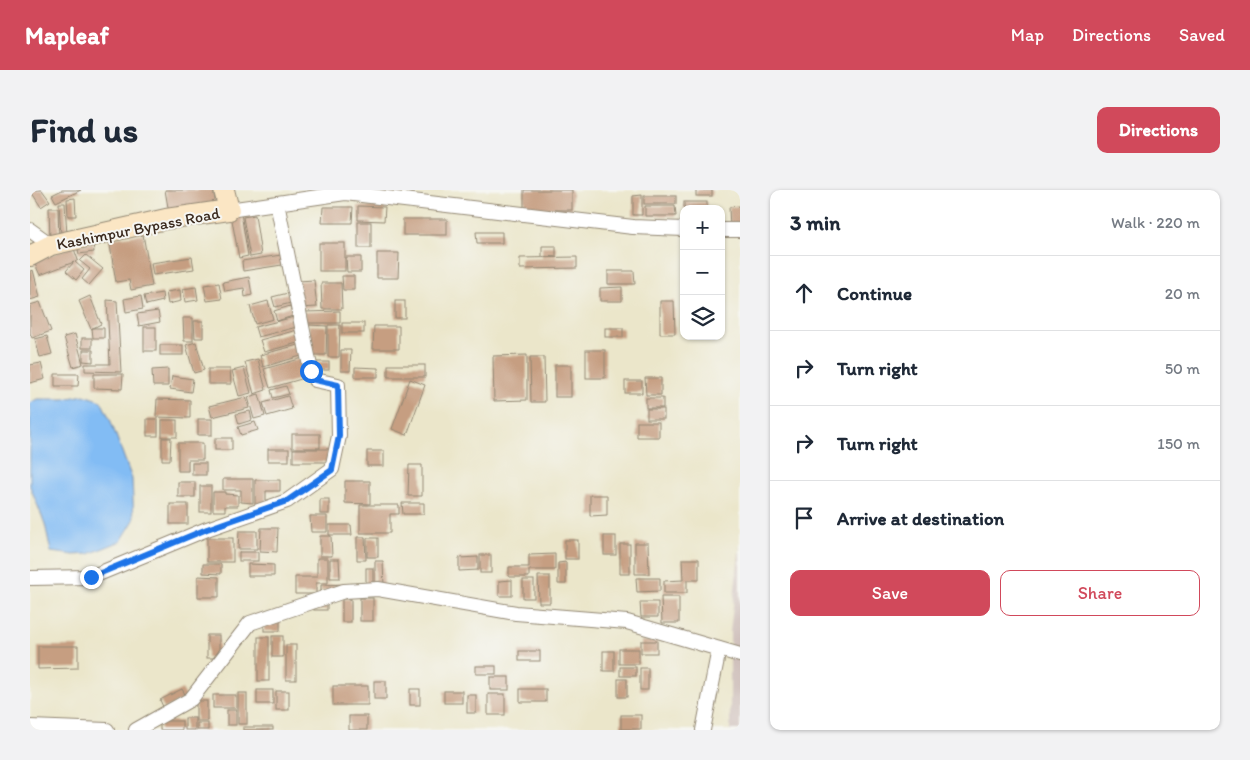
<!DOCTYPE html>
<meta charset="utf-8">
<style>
body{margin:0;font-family:Itim,sans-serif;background:#f2f2f3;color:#1f2937}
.controls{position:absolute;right:15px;top:15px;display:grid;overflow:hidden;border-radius:10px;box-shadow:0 1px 4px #0004}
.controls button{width:45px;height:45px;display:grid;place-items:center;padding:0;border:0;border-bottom:1px solid #e0e1e3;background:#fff;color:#1f2937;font:25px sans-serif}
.stop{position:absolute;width:15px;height:15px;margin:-11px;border:4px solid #1a73e8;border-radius:50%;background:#fff}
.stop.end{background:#1a73e8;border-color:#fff;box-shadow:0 1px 5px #0008}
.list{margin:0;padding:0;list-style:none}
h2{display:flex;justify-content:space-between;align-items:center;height:65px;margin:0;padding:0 20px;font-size:21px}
h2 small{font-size:16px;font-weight:400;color:#747a83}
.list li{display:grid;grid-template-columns:32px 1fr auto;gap:15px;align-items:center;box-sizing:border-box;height:75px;padding:0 20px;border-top:1px solid #e0e1e3}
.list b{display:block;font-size:19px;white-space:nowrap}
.list em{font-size:16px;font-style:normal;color:#747a83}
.actions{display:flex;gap:10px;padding:15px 20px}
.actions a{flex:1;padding:11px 0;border:1px solid #d1495b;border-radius:10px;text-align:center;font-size:18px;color:#d1495b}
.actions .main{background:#d1495b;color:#fff}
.icon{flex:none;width:28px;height:28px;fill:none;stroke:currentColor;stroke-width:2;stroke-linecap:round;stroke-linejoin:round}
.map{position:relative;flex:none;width:710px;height:540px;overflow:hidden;border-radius:10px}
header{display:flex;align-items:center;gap:30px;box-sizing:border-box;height:70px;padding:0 25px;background:#d1495b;color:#fff}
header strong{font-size:24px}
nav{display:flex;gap:28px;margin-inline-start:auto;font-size:18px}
.intro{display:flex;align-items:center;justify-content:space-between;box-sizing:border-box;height:120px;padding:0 30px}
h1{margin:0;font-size:35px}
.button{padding:12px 22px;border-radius:10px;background:#d1495b;color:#fff;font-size:18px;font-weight:700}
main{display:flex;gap:30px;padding:0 30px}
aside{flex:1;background:#fff;border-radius:10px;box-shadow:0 1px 4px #0004}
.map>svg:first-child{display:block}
.industrial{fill:#cfc0bb}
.water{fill:#82bcf4;stroke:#5e7389}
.building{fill:#c69e81}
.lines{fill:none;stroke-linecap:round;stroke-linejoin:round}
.minor-casing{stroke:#938874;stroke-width:16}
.secondary-casing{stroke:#938874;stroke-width:22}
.minor{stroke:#fff;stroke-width:14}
.secondary{stroke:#fbe6c4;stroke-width:20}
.route{stroke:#1a73e8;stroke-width:6}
.labels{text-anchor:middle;stroke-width:4;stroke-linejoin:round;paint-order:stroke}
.street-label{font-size:16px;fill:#3b2a1e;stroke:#f6f6f2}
</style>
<header>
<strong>Mapleaf</strong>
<nav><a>Map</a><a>Directions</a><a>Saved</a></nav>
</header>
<div class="intro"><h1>Find us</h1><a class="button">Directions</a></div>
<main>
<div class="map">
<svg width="710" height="540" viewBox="0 0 710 540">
<rect width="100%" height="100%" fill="#f6f6f2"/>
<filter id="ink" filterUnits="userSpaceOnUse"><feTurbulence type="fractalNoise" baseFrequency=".02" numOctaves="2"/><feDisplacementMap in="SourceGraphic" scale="10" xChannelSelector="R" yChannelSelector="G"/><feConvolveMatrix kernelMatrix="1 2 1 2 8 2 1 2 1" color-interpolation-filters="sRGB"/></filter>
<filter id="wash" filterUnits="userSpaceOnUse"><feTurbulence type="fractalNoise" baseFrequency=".0096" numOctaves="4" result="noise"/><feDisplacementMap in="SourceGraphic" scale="20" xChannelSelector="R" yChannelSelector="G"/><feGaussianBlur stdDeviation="1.12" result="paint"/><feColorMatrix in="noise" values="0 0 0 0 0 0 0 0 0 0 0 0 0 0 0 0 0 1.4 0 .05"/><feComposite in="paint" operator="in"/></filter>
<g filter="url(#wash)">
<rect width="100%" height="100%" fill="#ebe6ca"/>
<path class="industrial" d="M710 355V540H700V442Z"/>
<path class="water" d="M54 205 71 211 80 229 102 289 104 330 91 351 59 364 44 365 21 362 15 334 0 296V213L7 209H34Z"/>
<g id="blocks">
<g class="building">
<path d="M0 0H12L20 11 11 17Z"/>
<path d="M32 0H51L26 12 22 5Z"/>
<path d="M135 0H183L186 15 139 23Z"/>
<rect x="494" y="0" width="48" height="20"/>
<rect x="666" y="0" width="16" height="6"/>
<path d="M612 5V25H603V6Z"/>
<rect x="614" y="6" width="32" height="8"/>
<path d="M45 8 46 26H38L37 9Z"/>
<rect x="654" y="12" width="23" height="7"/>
<path d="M29 13H35L37 45 31 46Z"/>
<path d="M328 16 355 17 354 31 328 30Z"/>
<path d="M615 16H645L646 26H615Z"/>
<path d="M710 16V39H700L699 17Z"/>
<path d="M293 17H323L322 33H292Z"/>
<path d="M19 18H28L29 50H20Z"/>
<path d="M211 23 218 66 209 68 201 25Z"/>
<path d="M225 25 231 65 220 67 213 27Z"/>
<rect x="373" y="29" width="44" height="16"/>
<rect x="328" y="32" width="13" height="26"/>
<path d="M446 42H472V53H447Z"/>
<path d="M113 44 122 96 101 100 99 90 86 92 79 49Z"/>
<path d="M63 53 64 62 49 64 47 55Z"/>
<rect x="289" y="53" width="26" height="28"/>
<path d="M43 56 48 70 45 72 54 80 46 90 36 81 44 72 10 85 4 72Z"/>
<path d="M512 56H526V66L512 67Z"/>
<path d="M347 63H369L368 88H347Z"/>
<path d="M56 65 73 79 59 95 52 89 60 79 50 71Z"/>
<path d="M251 65 252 75 213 81 212 71Z"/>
<path d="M162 67 164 79 123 85 121 73Z"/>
<path d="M316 67H331V82H317Z"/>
<path d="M547 67V78L490 79V68Z"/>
<path d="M3 80 10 107 0 110V81Z"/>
<path d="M578 81H604L605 94H578Z"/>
<path d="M312 86H324V100H313Z"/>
<path d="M219 87 222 105 215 107 214 98 195 101 193 92Z"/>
<path d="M284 90 287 117 270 118 268 91Z"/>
<path d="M189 93 192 109 177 111 174 95Z"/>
<path d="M291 93H311L312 119H292Z"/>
<path d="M166 97 168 110 155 112 153 99Z"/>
<path d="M592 97V111H570V98Z"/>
<path d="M150 100 151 111 138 114 136 102Z"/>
<path d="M132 103 133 111 116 115 114 106Z"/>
<path d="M258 103 261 113 245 117 242 107Z"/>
<path d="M60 106 71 134 61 139 49 111Z"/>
<path d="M111 106 113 119 96 122 94 109Z"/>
<path d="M77 110 87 111 91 182 55 181V174H80Z"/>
<path d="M238 111 243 129 225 134 220 116Z"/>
<rect x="365" y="111" width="10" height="17"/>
<path d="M630 111H644L645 144H630Z"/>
<path d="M10 112 21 141 2 148 0 143V115Z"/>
<path d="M260 116 263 126 247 131 244 121Z"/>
<path d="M128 121 130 132 109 136 107 124Z"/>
<path d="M310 121V133H274V122Z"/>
<path d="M264 127 267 137 228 147 225 137Z"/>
<path d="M153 128H163V151H154Z"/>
<path d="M164 131H173V148H165Z"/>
<rect x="312" y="133" width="22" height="10"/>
<path d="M279 135 297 136 296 165H278Z"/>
<path d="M298 135H310L309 167H298Z"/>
<path d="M344 136H369V159H343Z"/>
<rect x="114" y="137" width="12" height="24"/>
<path d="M62 138H74V148H63Z"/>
<rect x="575" y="138" width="18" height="9"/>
<path d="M267 140 271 152 234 162 230 150Z"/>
<path d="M45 144 53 174 43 177 34 147Z"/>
<path d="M17 146 22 164 10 167 5 149Z"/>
<rect x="52" y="148" width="10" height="10"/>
<path d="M166 152 174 180 164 183 156 155Z"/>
<rect x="130" y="155" width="23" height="10"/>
<path d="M268 155 271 166 233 177 230 165Z"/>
<path d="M53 160H63V172L53 171Z"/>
<path d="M311 160H321L320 181H311Z"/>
<rect x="556" y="160" width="19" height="28"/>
<path d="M497 165V210L464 211 463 166Z"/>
<path d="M500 167H514L515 212H501Z"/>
<path d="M273 168 278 187 240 198 234 179Z"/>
<path d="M228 169 236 200 224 204 215 172Z"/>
<rect x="284" y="172" width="15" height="8"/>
<path d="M11 173 15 189 0 193V175Z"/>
<rect x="358" y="175" width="37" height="12"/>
<rect x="525" y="175" width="16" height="32"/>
<path d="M325 177 348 178V187H325Z"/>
<path d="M214 178 221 203 209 206 202 181Z"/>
<path d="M138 179V196H123L122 180Z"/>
<path d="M178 179H200L201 194H178Z"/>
<path d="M25 184H49L48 196H25Z"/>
<path d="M64 184H93L92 199 64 198Z"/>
<path d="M142 186 163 189 161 202 140 199Z"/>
<path d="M615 188H631V205H616Z"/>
<path d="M380 189 395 195 377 245 362 239Z"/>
<rect x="595" y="191" width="17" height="12"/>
<path d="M256 196 259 204 243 208 241 200Z"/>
<path d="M229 204 235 226 224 229 218 207Z"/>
<path d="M258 206 262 219 237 226 233 213Z"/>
<path d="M216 207 219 218 182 227 179 216Z"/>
<rect x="616" y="208" width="17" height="10"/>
<path d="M127 209 160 210V228L126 227Z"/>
<rect x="617" y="219" width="17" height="10"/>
<path d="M220 221 222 230 209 234 206 224Z"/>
<rect x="117" y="229" width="11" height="17"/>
<rect x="168" y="229" width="14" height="16"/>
<rect x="132" y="230" width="15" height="17"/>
<path d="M225 232 228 240 211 245 208 237Z"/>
<rect x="607" y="232" width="22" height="15"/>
<rect x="262" y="244" width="28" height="14"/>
<path d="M132 248H141L140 270H132Z"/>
<rect x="185" y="248" width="17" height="12"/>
<path d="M148 253H173V270H158V281H148Z"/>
<rect x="238" y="259" width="21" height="12"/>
<rect x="263" y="259" width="36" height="13"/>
<rect x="337" y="261" width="17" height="15"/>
<rect x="162" y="273" width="14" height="12"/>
<path d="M379 275H392V306H378Z"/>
<path d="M193 289H223V313L211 312V300H193Z"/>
<path d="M225 290H250V301H236V315H225Z"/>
<path d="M315 291H340V314L315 313Z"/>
<rect x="148" y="292" width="17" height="15"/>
<rect x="170" y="296" width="11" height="26"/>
<path d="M183 302H195V304L208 305V316H195V321H183Z"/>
<path d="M560 305H577V325L560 326Z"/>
<rect x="290" y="309" width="9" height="15"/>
<path d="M372 313H394V324H373Z"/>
<rect x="140" y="314" width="18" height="20"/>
<path d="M330 315H369V324H360V343H330Z"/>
<path d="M280 326H297V342H281Z"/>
<path d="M299 335H321L322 345H299Z"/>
<path d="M231 338H248L247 362 230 361Z"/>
<path d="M209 341H227V359H208Z"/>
<path d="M290 346H301L302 366H290Z"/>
<rect x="574" y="346" width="12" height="19"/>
<path d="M327 347H335L336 370H327Z"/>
<rect x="177" y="348" width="26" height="24"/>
<rect x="337" y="348" width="11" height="19"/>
<rect x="535" y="350" width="13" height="19"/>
<path d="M605 353H618L619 384H605Z"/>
<rect x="590" y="354" width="10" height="30"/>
<rect x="209" y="362" width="19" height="9"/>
<path d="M525 364V380H499V387H479V377H499V365Z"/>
<rect x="450" y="365" width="11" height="18"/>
<path d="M448 367V380L429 381V368Z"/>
<path d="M287 368H298V393H286V404H265V387H287Z"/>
<path d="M300 369H309L310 388H300Z"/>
<path d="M652 369H669V390H657V403H634V391L653 390Z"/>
<path d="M345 371H353L354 397H345Z"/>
<path d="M536 372V394H528V373Z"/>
<path d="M173 374H191V384L173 383Z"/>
<path d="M218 374 244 375V386H218Z"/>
<rect x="336" y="378" width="7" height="16"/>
<path d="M168 386 189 387V407H168Z"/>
<path d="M508 386H520V413H509Z"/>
<path d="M606 388H630V401L607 402Z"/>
<path d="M482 390V406H469V391Z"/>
<rect x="493" y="390" width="11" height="18"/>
<path d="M316 394V400L291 401V395Z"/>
<path d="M631 407H649V433H632Z"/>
<rect x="330" y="408" width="13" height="23"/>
<rect x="312" y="409" width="9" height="23"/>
<path d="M610 412H628V427H611Z"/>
<rect x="284" y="413" width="13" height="7"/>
<rect x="234" y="429" width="16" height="12"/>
<rect x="177" y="445" width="12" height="23"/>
<rect x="242" y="446" width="11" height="21"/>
<rect x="228" y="447" width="11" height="44"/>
<rect x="611" y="451" width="16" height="12"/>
<rect x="256" y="455" width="10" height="35"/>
<path d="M8 456H48V478L8 479Z"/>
<rect x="589" y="459" width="20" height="15"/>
<rect x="489" y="461" width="21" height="10"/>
<rect x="573" y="461" width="11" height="20"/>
<rect x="446" y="476" width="20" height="8"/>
<rect x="590" y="477" width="16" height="9"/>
<rect x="610" y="478" width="8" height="22"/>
<rect x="460" y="487" width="19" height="13"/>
<rect x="588" y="489" width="9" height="18"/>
<rect x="344" y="491" width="12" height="18"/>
<rect x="303" y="496" width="35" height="19"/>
<path d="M152 499 157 508 134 519 130 510Z"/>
<rect x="380" y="499" width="10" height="16"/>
<rect x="490" y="499" width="26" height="13"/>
<rect x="227" y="500" width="16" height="14"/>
<rect x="246" y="501" width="13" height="19"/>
<rect x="414" y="501" width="18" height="12"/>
<rect x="208" y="503" width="9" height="31"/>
<rect x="458" y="504" width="17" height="21"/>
<rect x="183" y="505" width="23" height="13"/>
<rect x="437" y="505" width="9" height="18"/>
<rect x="166" y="511" width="11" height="20"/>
<rect x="197" y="520" width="9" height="15"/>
<rect x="591" y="525" width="20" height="14"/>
<rect x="319" y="526" width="18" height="14"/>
<rect x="155" y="528" width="10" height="12"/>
<rect x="130" y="531" width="22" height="9"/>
<rect x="167" y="533" width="11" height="7"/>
<rect x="213" y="537" width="30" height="3"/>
</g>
</g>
</g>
<g filter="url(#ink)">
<use href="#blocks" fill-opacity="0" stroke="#938874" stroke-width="1"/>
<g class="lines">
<defs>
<g id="minor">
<path d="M199 20 315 3 603 37 654 39"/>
<path d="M0 40 21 55"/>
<path d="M691 40H710"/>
<path d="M0 388 61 387 177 339 257 311 302 279 309 246 308 195 285 190 281 181 247 13"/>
<path d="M0 537 77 540"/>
<path d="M106 540 161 509 220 433 314 401 348 399 486 423 597 432 710 465"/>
<path d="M673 540 689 459"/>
</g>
<path id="secondary" d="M0 66 21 55 136 29 199 20 194 0"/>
</defs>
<use href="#minor" class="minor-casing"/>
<use href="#secondary" class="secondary-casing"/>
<use href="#minor" class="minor"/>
<use href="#secondary" class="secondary"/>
</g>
</g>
<g class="lines" filter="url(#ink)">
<path class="route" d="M61 387 177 339 257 311 302 280 309 246 308 195 285 190 281 181"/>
</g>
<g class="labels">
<g class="street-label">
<text transform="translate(108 38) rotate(-11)" y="6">Kashimpur Bypass Road</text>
</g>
</g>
</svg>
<div class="controls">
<button>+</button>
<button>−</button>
<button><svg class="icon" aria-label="layers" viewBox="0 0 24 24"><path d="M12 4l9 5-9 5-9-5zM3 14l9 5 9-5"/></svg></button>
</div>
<div class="stop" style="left:281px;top:181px"></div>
<div class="stop end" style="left:61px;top:387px"></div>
</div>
<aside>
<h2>3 min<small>Walk · 220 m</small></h2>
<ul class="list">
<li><svg class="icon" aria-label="ahead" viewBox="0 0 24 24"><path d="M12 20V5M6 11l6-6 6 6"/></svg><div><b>Continue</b></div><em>20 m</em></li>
<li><svg class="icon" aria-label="right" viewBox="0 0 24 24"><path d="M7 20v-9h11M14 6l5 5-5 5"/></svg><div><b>Turn right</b></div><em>50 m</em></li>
<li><svg class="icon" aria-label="right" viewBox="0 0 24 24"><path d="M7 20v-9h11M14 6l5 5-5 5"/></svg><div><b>Turn right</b></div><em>150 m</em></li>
<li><svg class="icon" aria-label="arrive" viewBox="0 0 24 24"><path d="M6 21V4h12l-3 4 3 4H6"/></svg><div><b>Arrive at destination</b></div></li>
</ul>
<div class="actions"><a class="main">Save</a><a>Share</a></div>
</aside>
</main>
